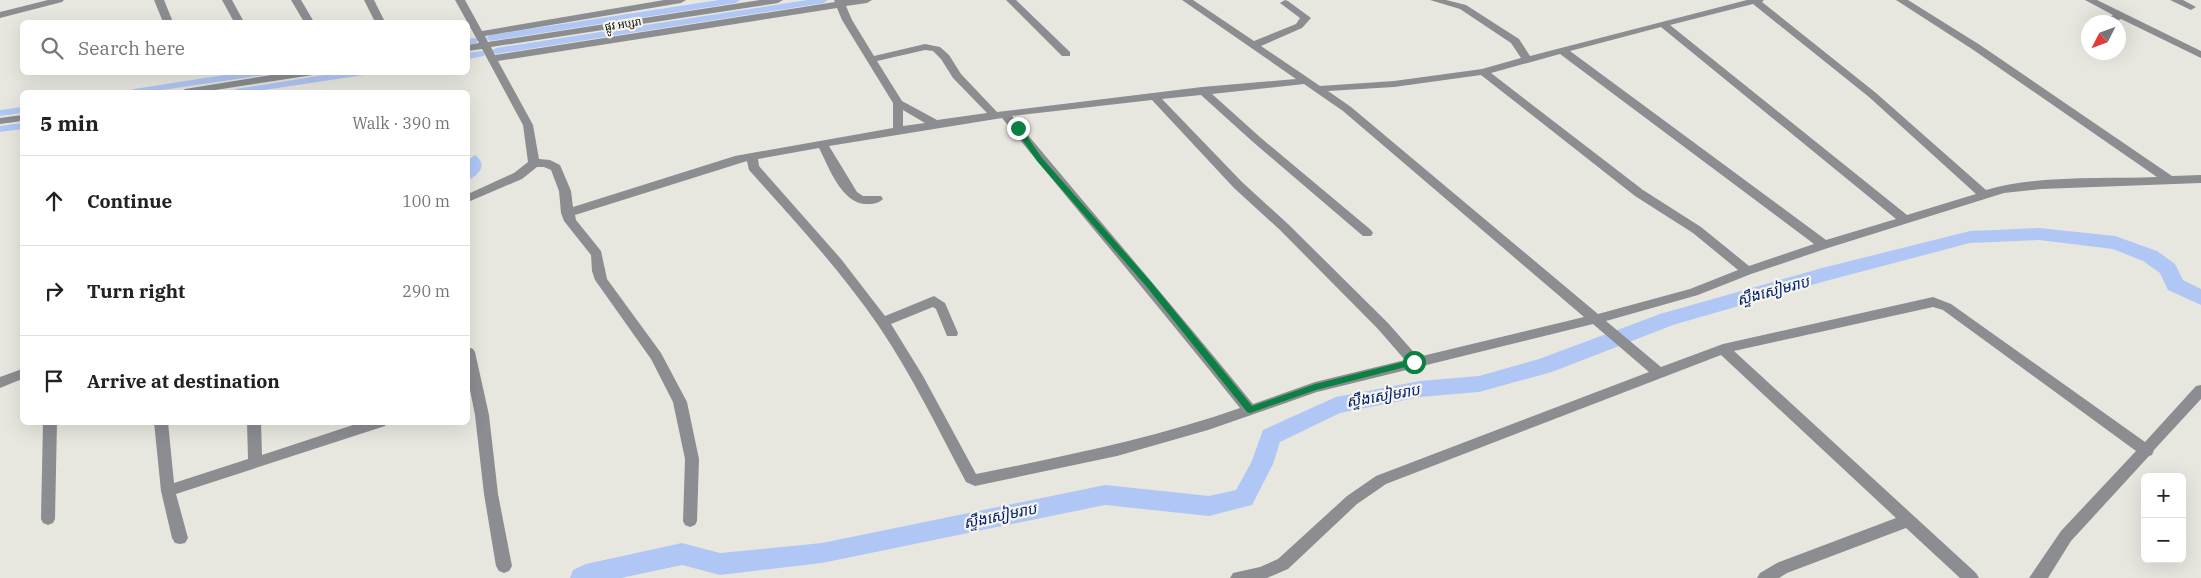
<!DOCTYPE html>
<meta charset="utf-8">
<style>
body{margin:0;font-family:"IBM Plex Serif","Noto Sans Khmer",serif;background:#f2f2f2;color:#222}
.controls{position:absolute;right:15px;bottom:15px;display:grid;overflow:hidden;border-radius:8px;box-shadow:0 5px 20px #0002}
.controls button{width:45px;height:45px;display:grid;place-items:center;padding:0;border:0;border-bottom:1px solid #e0e0e0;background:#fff;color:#222;font:25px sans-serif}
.compass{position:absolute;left:2081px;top:15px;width:45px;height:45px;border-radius:50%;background:#fff;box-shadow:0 5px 20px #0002;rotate:228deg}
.stop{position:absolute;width:15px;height:15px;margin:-11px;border:4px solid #0b8043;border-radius:50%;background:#fff}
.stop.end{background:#0b8043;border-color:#fff;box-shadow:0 1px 5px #0008}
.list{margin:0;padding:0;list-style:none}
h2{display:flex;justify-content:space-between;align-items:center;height:65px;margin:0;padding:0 20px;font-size:21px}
h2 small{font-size:16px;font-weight:400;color:#767676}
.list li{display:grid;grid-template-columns:32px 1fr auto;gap:15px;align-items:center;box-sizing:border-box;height:90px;padding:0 20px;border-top:1px solid #e0e0e0}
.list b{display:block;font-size:19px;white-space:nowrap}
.list em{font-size:16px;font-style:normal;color:#767676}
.icon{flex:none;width:28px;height:28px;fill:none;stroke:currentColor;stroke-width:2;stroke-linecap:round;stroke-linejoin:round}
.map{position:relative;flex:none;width:2201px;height:578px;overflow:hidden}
.search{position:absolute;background:#fff;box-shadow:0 5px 20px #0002;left:20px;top:20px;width:450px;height:55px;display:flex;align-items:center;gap:12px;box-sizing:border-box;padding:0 18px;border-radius:8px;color:#767676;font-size:19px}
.panel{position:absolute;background:#fff;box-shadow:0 5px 20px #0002;left:20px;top:90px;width:450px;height:335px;border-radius:8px}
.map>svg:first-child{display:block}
.water{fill:#b0c7f5}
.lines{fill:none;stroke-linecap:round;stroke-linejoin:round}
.canal{fill:#b0c7f5;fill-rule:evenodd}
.river{fill:#b0c7f5;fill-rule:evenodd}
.minor{fill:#8b8d90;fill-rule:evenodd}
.route{fill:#0b8043}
.labels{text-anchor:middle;stroke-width:4.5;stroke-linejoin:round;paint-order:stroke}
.far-street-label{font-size:11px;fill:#10100d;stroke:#f5f5ed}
.water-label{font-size:15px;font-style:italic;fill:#021d70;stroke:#f5f5ed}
</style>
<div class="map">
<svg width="2201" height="578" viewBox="0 0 2201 578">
<rect width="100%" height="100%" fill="#e8e7df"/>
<path class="water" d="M475 155C488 165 479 175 468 180V160Z"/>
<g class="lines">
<g class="canal">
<path d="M719 0H740L736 3 490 41 486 38 490 35Z"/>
<path d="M807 0H828L824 3 496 54 491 51 496 48Z"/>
<path d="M474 38 477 39V43L468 45V39Z"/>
<path d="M481 51 484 52V56L468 59V53Z"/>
<path d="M244 72H269L265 75 149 92H129L134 89Z"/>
<path d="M343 72H368L364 75 251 92H231L236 89Z"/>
<path d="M22 107V113L0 116V110Z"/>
<path d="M22 123V129L0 132V126Z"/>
</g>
<path class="river" d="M2039 228 2115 236 2157 251 2175 264 2183 280 2201 289V305L2168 290 2160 273 2143 261 2113 249 2039 240 1970 243 1822 282 1673 325 1552 372 1479 392 1420 397 1340 413 1280 442 1273 464 1252 505 1209 516 1105 505 822 563 720 575 682 565 621 578H570L573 570 586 564 682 543 720 553 822 543 1105 485 1209 496 1236 490 1251 463 1263 430 1336 397 1420 381 1479 376 1539 359 1660 314 1822 268 1970 231Z"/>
<g class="minor">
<path d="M48 0H64L62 2 0 18V12Z"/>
<path d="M154 0H164L173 22H163Z"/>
<path d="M222 0H232L244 22H234Z"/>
<path d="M291 0H301L314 22H304Z"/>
<path d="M364 0H374L385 22H375Z"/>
<path d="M455 0H465L482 31 664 0H686L681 3 485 36 488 42 760 0H783L778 3 491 47 495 55 835 2 834 0H872L867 3 846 6 852 20 874 56 925 44 940 47 949 55 961 74 997 112 1202 87 1296 79 1182 0H1193L1254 41 1296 24 1300 18 1280 3 1285 0 1288 1 1311 18 1302 28 1261 46 1320 86 1394 81 1482 69 1521 58 1511 43 1460 9 1430 0H1446L1466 5 1519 39 1530 56 1747 0H1764L1762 2 1876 93 1986 190C2035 175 2105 179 2157 177L1972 49 1896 0H1908L1980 45 2172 176 2201 175V183L2041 189 2004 193 1828 248 1751 274 1698 295 1606 321 1661 367 1723 344 1933 297 1951 304 2145 442 2196 386 2201 385V399L2154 450 2152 455 2149 456 2071 541 2048 578H2029L2061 531 2136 451 1943 310 1933 307 1734 351 1976 573 1979 578H1960L1906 528 1787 573 1779 578H1757L1760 573 1777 563 1896 518 1721 355 1386 484 1357 504 1288 569 1267 578H1230L1233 573 1260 567 1278 559 1347 496 1376 476 1649 372 1593 324 1317 392 1208 430 1117 456 975 486 966 482C938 429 912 375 878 325 840 270 794 220 749 170L747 161 575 215 576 220 601 251 607 279 661 353 687 402 699 459 697 521 695 525 690 527 685 525 683 521 685 459 673 402 651 359 595 280 592 271 591 255 564 221 561 213 559 191 551 170 544 167H537L522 179 468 202V194L514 173 528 162 523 125 482 49 468 51V45L479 43ZM1753 4 1869 97 1976 194 1907 215 1670 25ZM837 8 842 20 893 103V128L735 156 573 207 571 191 560 165 550 160 539 159 533 125 498 61ZM1661 27 1896 219 1826 240 1570 51ZM925 50 933 51 941 59 953 78 987 113 937 120 902 101 877 61ZM1560 54 1814 244 1749 266 1701 227 1643 190 1491 73ZM1481 75 1635 196 1693 233 1738 270 1690 289 1598 314 1351 107 1328 91 1394 87ZM1304 84 1343 111 1584 317 1418 357 1388 323 1288 224 1242 182 1162 99 1201 95 1253 142 1363 236H1371L1373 233 1371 230 1261 138 1212 94ZM1152 100 1234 188 1280 230 1378 329 1405 360 1315 382 1253 404C1174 307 1092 212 1012 116ZM903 110 925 123 903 126ZM1002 118C1081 215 1162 310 1240 408 1155 438 1065 456 976 474L923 376 891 324 933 307 936 309 947 336H957L958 333 945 303 934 296 885 316 841 259 759 166 758 159 819 148C829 167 842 206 869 204 874 204 879 203 883 199L881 196H863L857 192 829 146Z"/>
<path d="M1006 0H1016L1070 52V56H1062Z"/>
<path d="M2085 0H2097L2201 51V58L2121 19 2114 22H2102L2113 15Z"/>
<path d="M2170 0H2183L2196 7 2191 10Z"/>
<path d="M290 72H318L313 75 202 92H180L185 89Z"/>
<path d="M22 115V121L0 124V118Z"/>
<path d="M468 347 473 349 475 352 489 415 498 494 512 566 509 571 504 573 499 571 496 566 484 494 475 415 468 380Z"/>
<path d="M22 369V379L0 388V377Z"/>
<path d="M43 422H57L55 519 53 523 48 525 43 523 41 519Z"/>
<path d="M154 422H168L174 483 248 459 247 422H261L262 455 362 422H387L385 426 176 494 188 538 185 543 180 544 175 543 172 538 161 491Z"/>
</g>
</g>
<path class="route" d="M1018 126H1020L1042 158 1151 282 1252 406 1315 384 1414 359H1417V364L1316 390 1250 413 1247 412 1146 286 1037 161 1014 128Z"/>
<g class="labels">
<g class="far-street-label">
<text transform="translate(623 24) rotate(-9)" y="4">ផ្លូវ អប្សរា</text>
</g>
<g class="water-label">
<text transform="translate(1773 291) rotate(-15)" y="5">ស្ទឹងសៀមរាប</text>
<text transform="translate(1383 396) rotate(-10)" y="5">ស្ទឹងសៀមរាប</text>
<text transform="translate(1000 516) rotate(-12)" y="5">ស្ទឹងសៀមរាប</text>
</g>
</g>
</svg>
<div class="controls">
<button>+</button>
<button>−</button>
</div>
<svg class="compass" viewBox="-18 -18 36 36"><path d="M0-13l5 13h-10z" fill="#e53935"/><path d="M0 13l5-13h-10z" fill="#767676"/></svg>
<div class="stop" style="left:1414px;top:362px"></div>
<div class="stop end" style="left:1018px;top:128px"></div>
<div class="search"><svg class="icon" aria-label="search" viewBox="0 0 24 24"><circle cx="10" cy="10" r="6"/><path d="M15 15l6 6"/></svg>Search here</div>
<section class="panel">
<h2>5 min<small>Walk · 390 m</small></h2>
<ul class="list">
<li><svg class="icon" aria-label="ahead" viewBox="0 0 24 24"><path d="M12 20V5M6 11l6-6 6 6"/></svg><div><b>Continue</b></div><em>100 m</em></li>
<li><svg class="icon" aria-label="right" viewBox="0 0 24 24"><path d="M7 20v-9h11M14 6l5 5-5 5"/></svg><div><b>Turn right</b></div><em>290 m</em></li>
<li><svg class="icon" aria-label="arrive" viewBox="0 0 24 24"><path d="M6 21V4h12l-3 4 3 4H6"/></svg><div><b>Arrive at destination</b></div></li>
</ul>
</section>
</div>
